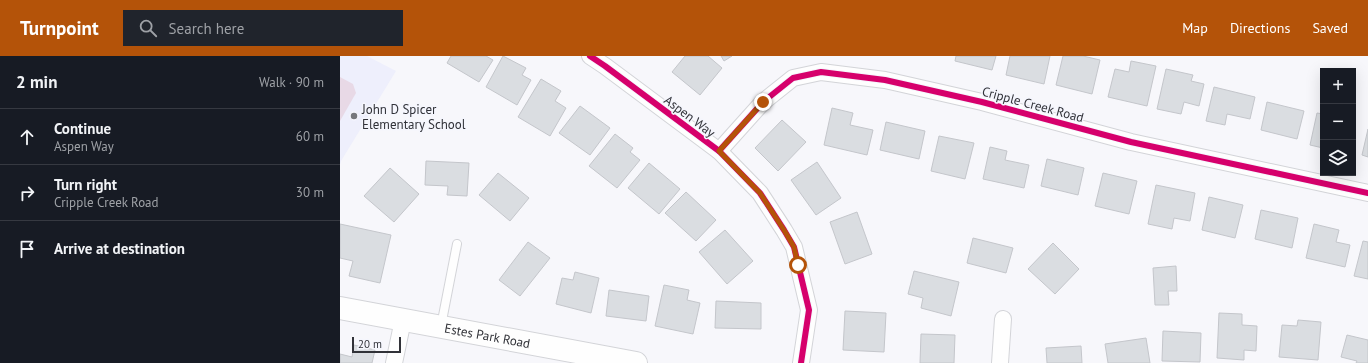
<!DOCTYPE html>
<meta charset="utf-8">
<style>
body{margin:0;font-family:"PT Sans",sans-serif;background:#20242c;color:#f1f3f6}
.controls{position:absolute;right:12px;top:12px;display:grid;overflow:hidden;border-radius:0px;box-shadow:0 4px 16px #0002}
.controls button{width:36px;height:36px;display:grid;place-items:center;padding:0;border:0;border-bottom:1px solid #363941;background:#171b24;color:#f1f3f6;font:20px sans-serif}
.scale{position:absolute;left:12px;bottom:10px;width:49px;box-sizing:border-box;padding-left:4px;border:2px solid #313238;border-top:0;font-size:11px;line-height:14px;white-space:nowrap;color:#313238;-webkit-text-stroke:3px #f5f6fd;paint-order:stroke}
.stop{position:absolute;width:12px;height:12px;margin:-9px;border:3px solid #b45309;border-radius:50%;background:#fff}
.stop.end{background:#b45309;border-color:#fff;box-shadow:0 1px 4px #0008}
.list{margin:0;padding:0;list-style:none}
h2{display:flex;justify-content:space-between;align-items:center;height:52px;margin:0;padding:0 16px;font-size:17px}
h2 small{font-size:13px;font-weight:400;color:#9ea1a6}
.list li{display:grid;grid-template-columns:26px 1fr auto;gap:12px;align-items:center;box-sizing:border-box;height:56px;padding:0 16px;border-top:1px solid #363941}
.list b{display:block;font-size:15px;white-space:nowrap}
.list p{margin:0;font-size:13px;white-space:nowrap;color:#9ea1a6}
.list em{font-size:13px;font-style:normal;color:#9ea1a6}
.icon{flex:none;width:22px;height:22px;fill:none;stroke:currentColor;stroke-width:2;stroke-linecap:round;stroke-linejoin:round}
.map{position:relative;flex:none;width:1028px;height:307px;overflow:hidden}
header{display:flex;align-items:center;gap:24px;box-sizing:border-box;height:56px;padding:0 20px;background:#b45309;color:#fff}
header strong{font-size:19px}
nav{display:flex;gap:22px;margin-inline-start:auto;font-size:14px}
.search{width:280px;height:36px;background:#20242c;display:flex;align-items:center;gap:10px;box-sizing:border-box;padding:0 14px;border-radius:0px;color:#9ea1a6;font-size:15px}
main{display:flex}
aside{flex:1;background:#171b24}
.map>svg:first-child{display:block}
.built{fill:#eeeffc}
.green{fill:#e8d9e6}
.building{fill:#dadde1;stroke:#c4c6cb}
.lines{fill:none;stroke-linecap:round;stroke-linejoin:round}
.lane-casing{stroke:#d3d4d8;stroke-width:10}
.street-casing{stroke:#d3d4d8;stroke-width:18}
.secondary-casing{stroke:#d3d4d8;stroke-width:24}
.lane{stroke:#fefefe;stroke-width:8}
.street{stroke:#fefefe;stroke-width:16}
.secondary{stroke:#fefefe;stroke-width:22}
.cycleway-casing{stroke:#f5f6fd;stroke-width:8}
.cycleway{stroke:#d6006c;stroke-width:6}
.route{stroke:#b45309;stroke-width:5}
.poi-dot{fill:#76777c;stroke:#f5f6fd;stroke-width:1.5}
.labels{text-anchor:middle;stroke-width:3;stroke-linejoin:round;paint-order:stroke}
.street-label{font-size:13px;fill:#313238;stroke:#f5f6fd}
.poi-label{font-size:13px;fill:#313238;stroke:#f5f6fd;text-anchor:start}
</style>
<header>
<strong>Turnpoint</strong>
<div class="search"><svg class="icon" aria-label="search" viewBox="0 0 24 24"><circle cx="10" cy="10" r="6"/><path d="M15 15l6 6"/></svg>Search here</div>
<nav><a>Map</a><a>Directions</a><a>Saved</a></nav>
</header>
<main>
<aside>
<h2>2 min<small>Walk · 90 m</small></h2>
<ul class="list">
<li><svg class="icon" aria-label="ahead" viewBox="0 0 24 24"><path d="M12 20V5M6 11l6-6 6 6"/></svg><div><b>Continue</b><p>Aspen Way</p></div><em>60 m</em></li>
<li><svg class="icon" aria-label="right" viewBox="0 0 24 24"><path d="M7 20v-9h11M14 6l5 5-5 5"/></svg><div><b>Turn right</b><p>Cripple Creek Road</p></div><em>30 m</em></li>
<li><svg class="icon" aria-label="arrive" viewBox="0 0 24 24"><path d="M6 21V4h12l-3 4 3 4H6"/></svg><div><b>Arrive at destination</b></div></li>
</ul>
</aside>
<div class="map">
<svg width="1028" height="307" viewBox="0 0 1028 307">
<rect width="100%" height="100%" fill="#f7f7fb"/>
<path class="built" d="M0 0H27L56 15 1 105 0 109Z"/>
<path class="green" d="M0 21 13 28 16 37 0 65Z"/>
<g class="building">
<path d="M111 0H146L153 4 139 26 107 7Z"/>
<path d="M163 0 186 12 182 19 191 24 177 49 146 31Z"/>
<path d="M345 0H368L382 12 360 39 332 16Z"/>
<path d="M381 0H392L384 5Z"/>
<path d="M616 0H656L652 14 615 5Z"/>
<path d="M670 0H710L704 28 666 19Z"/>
<path d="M723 0H743L760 4 752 38 716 29Z"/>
<path d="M791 5 816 10 807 50 768 41 775 13 789 16Z"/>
<path d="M826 13 853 19 851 25 864 28 859 50 844 46 841 58 817 53Z"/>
<path d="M201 23 221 35 215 45 226 52 210 80 178 61Z"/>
<path d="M874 31 915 41 910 63 887 58 885 69 866 65Z"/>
<path d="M927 46 964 55 957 83 921 74Z"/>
<path d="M240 50 270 72 250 99 219 77Z"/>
<path d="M492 52 513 57 510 69 533 74 527 99 484 89Z"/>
<path d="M977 57 983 58V92L970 89Z"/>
<path d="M442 64 466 86 438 115 415 92Z"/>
<path d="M546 66 585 75 579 103 540 94Z"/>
<path d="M1028 73V101L1022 99Z"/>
<path d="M275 78 293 92 290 96 300 104 277 132 249 110Z"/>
<path d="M599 80 634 87 625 123 591 115Z"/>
<path d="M650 91 667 95 665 104 689 109 684 132 643 123Z"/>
<path d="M707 103 744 112 738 139 701 130Z"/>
<path d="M86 105 129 107 127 140 107 139 108 130 85 129Z"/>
<path d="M477 106 501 142 476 159 451 124Z"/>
<path d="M309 107 340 133 319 158 288 132Z"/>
<path d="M50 112 79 138 54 166 24 140Z"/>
<path d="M158 117 189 142 170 165 139 139Z"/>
<path d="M763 117 797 125 789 158 755 150Z"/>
<path d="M816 129 855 137 850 165 834 162 832 173 808 168Z"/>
<path d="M346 136 376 164 356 185 325 157Z"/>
<path d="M869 141 903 149 895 182 862 174Z"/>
<path d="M921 154 958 162 952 192 915 183Z"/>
<path d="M517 156 532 198 505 208 490 166Z"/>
<path d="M0 168 51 179 40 227 9 220 13 205 0 202Z"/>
<path d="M974 168 999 174 996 186 1010 189 1005 211 966 202Z"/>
<path d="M385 174 413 205 387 228 359 196Z"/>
<path d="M633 182 673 192 666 217 627 207Z"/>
<path d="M1023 185 1028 186V223L1014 220Z"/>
<path d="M188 186 210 202 180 240 159 224Z"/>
<path d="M713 187 739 213 715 238 688 213Z"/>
<path d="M836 210 837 235H828L829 249H815L813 212Z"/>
<path d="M574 215 619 226 611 260 581 252 583 242 568 238Z"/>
<path d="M235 216 259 222 251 257 216 248 222 222 233 224Z"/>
<path d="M324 229 349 234 347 244 360 247 353 278 315 270Z"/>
<path d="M269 234 309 240 306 265 266 260Z"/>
<path d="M376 245 421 247V273L375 272Z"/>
<path d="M505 255 546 257 544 296 503 294Z"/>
<path d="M879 257 902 258V269L917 270 916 295 904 294V304L877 302Z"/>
<path d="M958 264 981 266 978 304 939 301 942 269 957 270Z"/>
<path d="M823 275 861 277 860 306 822 305Z"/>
<path d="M581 278 615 279 614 307H580Z"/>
<path d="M1007 279 1028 284V307H1016L1017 305 1001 301Z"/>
<path d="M806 282 810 307H768L765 288Z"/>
<path d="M14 289 35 294 32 307H0V298L12 301Z"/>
<path d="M741 290 742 307H707L706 292Z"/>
</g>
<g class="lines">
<defs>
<path id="lane" d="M101 270 117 188"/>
<g id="street">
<path d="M250 0 265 10 379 95 420 137 444 174 454 191 469 254 461 307"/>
<path d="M379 95 423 46 453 22 481 16 545 24 642 46 791 86 1028 137"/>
<path d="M54 307 63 264"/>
<path d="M660 307 663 263"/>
</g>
<g id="secondary">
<path id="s1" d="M0 252 296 307"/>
</g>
</defs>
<use href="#lane" class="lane-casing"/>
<use href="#street" class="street-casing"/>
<use href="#secondary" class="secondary-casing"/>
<use href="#lane" class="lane"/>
<use href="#street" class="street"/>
<use href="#secondary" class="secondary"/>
<defs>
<g id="cycleway">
<path d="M250 0 265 10 379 95 420 137 444 174 454 191 469 254 461 307"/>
<path d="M379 95 423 46 453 22 481 16 545 24 642 46 791 86 1028 137"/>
</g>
</defs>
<use href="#cycleway" class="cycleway-casing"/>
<use href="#cycleway" class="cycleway"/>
</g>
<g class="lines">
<path class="route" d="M423 46 379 95 420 137 444 174 454 191 458 209"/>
</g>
<circle class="poi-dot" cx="14" cy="60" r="4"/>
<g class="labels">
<g class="street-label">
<text transform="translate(693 48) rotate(15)" y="5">Cripple Creek Road</text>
<text transform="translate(350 60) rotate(37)" y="5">Aspen Way</text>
<text dy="5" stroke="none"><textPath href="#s1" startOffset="150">Estes Park Road</textPath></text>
</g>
<g class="poi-label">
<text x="22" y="58">John D Spicer<tspan x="22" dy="15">Elementary School</tspan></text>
</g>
</g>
</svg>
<div class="controls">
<button>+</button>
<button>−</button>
<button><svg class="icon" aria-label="layers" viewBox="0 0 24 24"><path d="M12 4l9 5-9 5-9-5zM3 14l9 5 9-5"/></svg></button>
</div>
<div class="scale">20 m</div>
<div class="stop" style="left:458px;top:209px"></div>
<div class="stop end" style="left:423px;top:46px"></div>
</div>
</main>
